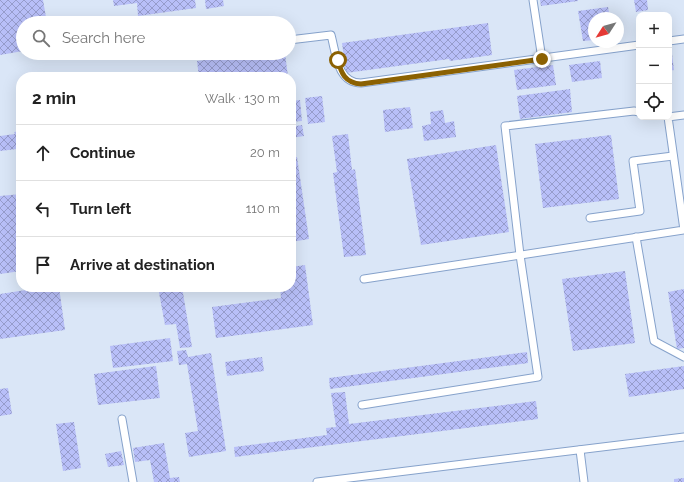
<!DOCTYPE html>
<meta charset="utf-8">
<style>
body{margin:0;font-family:Raleway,sans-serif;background:#f6f6f6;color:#222}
.controls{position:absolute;right:12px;top:12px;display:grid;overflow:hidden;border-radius:8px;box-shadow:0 4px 16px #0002}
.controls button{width:36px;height:36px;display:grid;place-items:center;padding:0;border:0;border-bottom:1px solid #e0e0e0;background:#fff;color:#222;font:20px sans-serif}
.compass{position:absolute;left:588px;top:12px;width:36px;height:36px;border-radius:50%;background:#fff;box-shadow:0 4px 16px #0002;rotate:234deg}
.stop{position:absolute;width:12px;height:12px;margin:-9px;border:3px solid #8b6102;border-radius:50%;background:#fff}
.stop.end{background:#8b6102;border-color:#fff;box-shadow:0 1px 4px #0008}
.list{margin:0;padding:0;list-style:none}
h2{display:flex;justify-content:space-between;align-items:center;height:52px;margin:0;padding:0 16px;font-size:17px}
h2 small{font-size:13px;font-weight:400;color:#767676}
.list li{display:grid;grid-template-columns:26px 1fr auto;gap:12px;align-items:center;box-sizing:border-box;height:56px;padding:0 16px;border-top:1px solid #e0e0e0}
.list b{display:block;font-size:15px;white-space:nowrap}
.list em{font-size:13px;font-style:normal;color:#767676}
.icon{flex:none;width:22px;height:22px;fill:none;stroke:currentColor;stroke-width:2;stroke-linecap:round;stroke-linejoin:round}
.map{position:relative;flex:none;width:684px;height:482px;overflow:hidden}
.search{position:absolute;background:#fff;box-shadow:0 4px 16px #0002;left:16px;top:16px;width:280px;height:44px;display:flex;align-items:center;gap:10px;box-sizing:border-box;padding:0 14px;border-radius:22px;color:#767676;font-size:15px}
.panel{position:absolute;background:#fff;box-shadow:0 4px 16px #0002;left:16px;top:72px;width:280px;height:220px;border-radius:16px}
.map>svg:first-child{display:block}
.building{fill:url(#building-cross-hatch)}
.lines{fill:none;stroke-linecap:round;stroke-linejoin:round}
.service-casing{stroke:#86a2cb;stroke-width:9}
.service{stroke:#fff;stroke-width:7}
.route{stroke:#8b6102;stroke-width:5}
</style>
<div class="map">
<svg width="684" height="482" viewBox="0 0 684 482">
<defs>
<pattern id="building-cross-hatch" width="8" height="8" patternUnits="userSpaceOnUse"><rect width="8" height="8" fill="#b8bff8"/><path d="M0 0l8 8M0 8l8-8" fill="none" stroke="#969ccb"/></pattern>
</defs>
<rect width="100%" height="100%" fill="#dae6f7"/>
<g class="building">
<path d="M0 0H43L47 23H23V51L0 55Z"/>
<path d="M113 0H195L196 8 138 16 137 3 114 6Z"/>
<path d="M205 0H223L224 6 206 9Z"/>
<path d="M540 0H578V1L541 6Z"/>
<path d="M634 0H647L648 10 636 12Z"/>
<path d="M608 7 610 18H594V40L583 41 578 11Z"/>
<path d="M283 19V23H263V22Z"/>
<path d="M488 23 492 55 450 61 449 59 346 73 342 43Z"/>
<path d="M154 53H176L177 54 154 57Z"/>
<path d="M263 53H285L288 77H199L197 61Z"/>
<path d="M669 54H672L674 70 669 71Z"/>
<path d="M600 61 602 78 572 82 569 65Z"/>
<path d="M553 65 556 85 517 90 514 70Z"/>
<path d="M570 89 572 112 520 119 517 96Z"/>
<path d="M322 96 325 122 308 124 305 98Z"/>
<path d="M300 100 302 121 291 122V101Z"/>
<path d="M410 107 413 128 385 132 383 110Z"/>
<path d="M443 110 445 123 454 121 456 137 424 141 422 126 431 124 430 112Z"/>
<path d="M302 125 304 136 291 138V127Z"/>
<path d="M21 131V172H20L17 149 0 151V136L15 134 14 132Z"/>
<path d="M348 134 352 170 355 169 366 255 344 257 333 173 337 172 332 136Z"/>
<path d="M611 135 619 199 543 208 535 144Z"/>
<path d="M496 145 509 232 421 245 407 159Z"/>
<path d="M297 157 309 239 291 242V158Z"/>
<path d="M21 194V271L0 274V196Z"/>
<path d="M305 265 313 325 216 338 212 307 281 298 280 287H291V267Z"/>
<path d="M625 271 635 343 573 351 562 279Z"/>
<path d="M39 287H59L65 330 0 339V294L39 288Z"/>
<path d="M158 287H182L192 347 180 348 176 324 165 325Z"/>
<path d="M684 289V348L677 349 668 292Z"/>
<path d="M170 338 173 361 113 368 110 346Z"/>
<path d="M186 350 188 357 211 353 226 451 189 457 185 433 198 431 187 364 179 365 177 351Z"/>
<path d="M527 352 528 363 330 389 329 378Z"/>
<path d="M262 357 264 371 227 376 225 362Z"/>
<path d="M156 366 160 398 98 405 94 374Z"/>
<path d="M684 366V389L629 397 625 374Z"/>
<path d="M8 388 12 414 0 416V389Z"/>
<path d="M345 392 349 424 536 401 538 419 235 457 234 447 327 435 326 428 336 427 331 393Z"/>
<path d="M74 422 81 468 63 471 56 424Z"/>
<path d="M164 443 170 478 179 477 180 482H154L150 460 135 462 133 448Z"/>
<path d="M121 451 124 465 108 467 105 454Z"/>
<path d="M684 478V482H674V479Z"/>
</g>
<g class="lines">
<defs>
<g id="service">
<path d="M533 0 542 59"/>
<path d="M289 40 331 35C336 53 337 83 361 83L639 45"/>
<path d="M669 41 684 39"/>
<path d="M590 218 640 211 633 161 673 156"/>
<path d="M636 237 654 341 684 357"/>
<path d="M364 279 684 230 668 117 684 115"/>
<path d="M362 405 538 377 520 255 505 126 634 111 639 112"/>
<path d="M122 419 133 482"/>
<path d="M580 450 584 482"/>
<path d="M317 482 684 437"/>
</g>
</defs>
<use href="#service" class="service-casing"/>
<use href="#service" class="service"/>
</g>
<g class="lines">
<path class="route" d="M338 60C341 73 345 83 361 84L542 59"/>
</g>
</svg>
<div class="controls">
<button>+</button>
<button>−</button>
<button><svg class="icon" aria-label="locate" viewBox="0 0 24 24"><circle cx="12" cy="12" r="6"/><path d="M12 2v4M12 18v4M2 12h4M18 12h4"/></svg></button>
</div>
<svg class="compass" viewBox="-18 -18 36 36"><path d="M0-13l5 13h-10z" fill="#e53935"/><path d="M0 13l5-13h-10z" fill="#767676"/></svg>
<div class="stop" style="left:338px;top:60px"></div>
<div class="stop end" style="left:542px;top:59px"></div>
<div class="search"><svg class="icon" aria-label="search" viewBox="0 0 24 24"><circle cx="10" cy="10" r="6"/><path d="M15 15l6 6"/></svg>Search here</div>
<section class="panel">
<h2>2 min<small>Walk · 130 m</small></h2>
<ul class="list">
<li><svg class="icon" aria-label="ahead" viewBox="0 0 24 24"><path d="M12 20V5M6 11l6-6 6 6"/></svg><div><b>Continue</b></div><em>20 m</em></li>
<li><svg class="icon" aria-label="left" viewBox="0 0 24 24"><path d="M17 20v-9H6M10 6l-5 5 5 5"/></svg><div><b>Turn left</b></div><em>110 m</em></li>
<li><svg class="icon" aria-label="arrive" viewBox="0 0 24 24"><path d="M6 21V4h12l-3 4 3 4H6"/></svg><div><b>Arrive at destination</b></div></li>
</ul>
</section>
</div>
